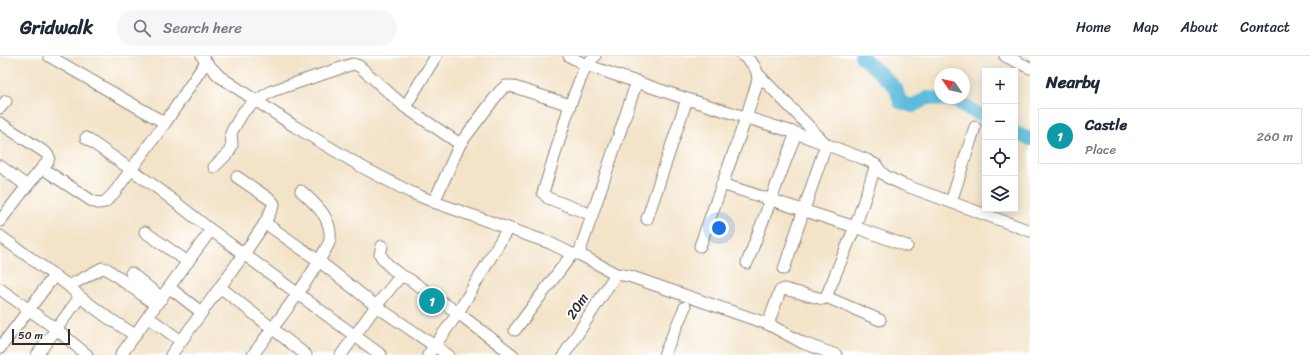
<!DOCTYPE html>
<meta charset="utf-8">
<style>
body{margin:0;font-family:Sriracha,sans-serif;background:#f6f6f7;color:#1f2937}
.controls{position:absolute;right:12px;top:12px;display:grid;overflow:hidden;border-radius:0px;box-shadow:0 2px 10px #0003}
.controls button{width:36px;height:36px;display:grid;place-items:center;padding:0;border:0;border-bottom:1px solid #e0e1e3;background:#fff;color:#1f2937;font:20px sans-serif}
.compass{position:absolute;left:934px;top:12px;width:36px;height:36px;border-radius:50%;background:#fff;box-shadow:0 2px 10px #0003;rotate:304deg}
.scale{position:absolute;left:12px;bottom:10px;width:58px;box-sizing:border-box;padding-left:4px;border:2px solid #2b2b2b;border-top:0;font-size:11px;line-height:14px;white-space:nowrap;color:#2b2b2b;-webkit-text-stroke:3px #fff;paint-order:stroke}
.you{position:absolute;left:719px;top:172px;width:14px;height:14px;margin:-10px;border:3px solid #fff;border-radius:50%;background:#1a73e8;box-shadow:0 0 0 6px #1a73e833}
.badge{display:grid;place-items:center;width:26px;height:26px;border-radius:50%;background:#1f6fb2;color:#fff;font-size:13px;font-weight:700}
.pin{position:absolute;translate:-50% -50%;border:2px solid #fff;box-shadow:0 1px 4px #0006}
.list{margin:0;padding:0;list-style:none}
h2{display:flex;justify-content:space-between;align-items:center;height:52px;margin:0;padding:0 16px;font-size:17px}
h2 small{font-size:13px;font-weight:400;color:#747a83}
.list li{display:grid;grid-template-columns:26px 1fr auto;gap:12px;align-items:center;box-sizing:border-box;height:56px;margin:0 8px 8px;padding:0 8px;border:1px solid #e0e1e3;border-radius:0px}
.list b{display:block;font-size:15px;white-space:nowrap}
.list p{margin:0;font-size:13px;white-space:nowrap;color:#747a83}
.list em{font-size:13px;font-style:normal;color:#747a83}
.icon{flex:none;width:22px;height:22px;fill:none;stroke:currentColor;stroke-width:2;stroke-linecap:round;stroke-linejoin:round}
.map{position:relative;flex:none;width:1030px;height:299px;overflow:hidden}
header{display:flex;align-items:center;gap:24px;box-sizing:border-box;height:56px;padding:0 20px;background:#fff;border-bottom:1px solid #e0e1e3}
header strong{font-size:19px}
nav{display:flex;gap:22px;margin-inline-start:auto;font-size:14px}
.search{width:280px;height:36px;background:#f6f6f7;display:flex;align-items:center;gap:10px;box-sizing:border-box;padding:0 14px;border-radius:22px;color:#747a83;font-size:15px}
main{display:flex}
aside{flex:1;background:#fff}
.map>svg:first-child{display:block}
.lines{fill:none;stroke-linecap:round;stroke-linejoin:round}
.river{stroke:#5dbcdb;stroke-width:14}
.minor-casing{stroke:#8f877a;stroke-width:13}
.minor{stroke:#fff;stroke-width:11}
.labels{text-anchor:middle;stroke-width:4;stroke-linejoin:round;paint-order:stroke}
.street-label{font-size:14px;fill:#2b2b2b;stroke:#fff}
</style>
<header>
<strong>Gridwalk</strong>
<div class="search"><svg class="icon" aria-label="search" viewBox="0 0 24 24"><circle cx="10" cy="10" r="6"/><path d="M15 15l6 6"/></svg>Search here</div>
<nav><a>Home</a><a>Map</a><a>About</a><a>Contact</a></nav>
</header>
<main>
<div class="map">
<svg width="1030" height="299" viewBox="0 0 1030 299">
<rect width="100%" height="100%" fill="#fff"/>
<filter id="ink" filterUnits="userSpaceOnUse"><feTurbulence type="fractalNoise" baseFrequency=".025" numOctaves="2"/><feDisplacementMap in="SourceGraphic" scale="8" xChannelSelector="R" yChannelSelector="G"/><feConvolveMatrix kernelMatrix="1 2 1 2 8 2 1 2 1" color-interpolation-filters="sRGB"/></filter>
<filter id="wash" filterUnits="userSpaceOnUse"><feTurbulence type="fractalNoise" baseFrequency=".012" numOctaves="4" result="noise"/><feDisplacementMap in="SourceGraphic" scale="16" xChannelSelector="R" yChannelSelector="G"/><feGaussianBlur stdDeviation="0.9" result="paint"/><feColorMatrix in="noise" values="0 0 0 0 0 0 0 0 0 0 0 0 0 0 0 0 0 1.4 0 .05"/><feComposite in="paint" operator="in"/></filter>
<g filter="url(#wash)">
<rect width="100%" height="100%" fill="#f3e3c8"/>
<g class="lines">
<g class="river">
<path d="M861 0 896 32 900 46 913 50 927 42 954 44 985 62"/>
<path d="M1015 77 1030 83"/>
</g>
</g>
</g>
<g filter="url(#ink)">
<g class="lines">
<defs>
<g id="minor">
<path d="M49 0 165 67"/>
<path d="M202 0 206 6 219 20 294 70 364 112 410 136 434 146 550 187 572 198H579L616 218 629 220 768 268 803 287 836 299"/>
<path d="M569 0 586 9 687 43 796 77 867 104 876 109 881 116 887 121 904 129 1030 175"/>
<path d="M1005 0 1030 12"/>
<path d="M758 18 826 88 784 213"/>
<path d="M405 51 436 0"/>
<path d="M0 52 6 45"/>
<path d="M0 67 46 97 49 101 48 105 27 130 0 165"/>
<path d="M86 82 156 131 211 174 381 299"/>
<path d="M0 110 27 130"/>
<path d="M214 111 229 96 232 89 231 77 236 68 244 55 257 44 272 35 353 8 359 10 405 51 460 88"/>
<path d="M42 112 92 145 98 147 105 146 114 137 165 67 206 6"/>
<path d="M237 121 271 144 274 148 265 167"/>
<path d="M722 128 855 171 907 190"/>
<path d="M434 146 460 88 500 35 506 30H511L570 49"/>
<path d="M951 146 975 71"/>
<path d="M592 159 548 142 543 137 570 49 586 9 595 0"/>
<path d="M647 163 687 43"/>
<path d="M145 176 188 206"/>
<path d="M0 180 69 230 80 241 107 261 135 279"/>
<path d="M382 190 380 198C385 208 398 219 409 223L458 257 513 299"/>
<path d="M700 190 746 62 758 24C758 13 752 5 743 0"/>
<path d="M579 198 637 25"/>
<path d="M747 207 796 77"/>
<path d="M131 217 162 242"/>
<path d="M69 230 102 212 107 213 156 249"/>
<path d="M220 231 306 299"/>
<path d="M170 232 201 256"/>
<path d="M0 233 56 273 87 299"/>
<path d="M826 241 880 264"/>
<path d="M148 261 181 285"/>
<path d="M768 268 780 235 784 233 823 243 826 241 855 171 876 109"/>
<path d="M515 274 572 198"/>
<path d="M0 292 54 220"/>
<path d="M37 299 80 241"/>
<path d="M121 299 156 249 211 174"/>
<path d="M171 299 244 198 265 167 319 205 376 250 448 299"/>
<path d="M253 299C277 265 304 233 324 196 326 192 330 187 330 183 332 161 315 148 301 135"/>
<path d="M341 299 376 250 398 223 403 221"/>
<path d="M428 299 458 257 508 172"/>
<path d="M564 299 616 218"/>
<path d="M664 299 685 251"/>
</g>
</defs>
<use href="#minor" class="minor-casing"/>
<use href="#minor" class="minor"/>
</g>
</g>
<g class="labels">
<g class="street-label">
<text transform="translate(577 250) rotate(-57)" y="5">20m</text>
</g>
</g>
</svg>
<div class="controls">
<button>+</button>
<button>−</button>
<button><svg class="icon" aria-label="locate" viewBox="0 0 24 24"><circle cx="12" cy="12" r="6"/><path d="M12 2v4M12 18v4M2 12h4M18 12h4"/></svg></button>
<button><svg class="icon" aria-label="layers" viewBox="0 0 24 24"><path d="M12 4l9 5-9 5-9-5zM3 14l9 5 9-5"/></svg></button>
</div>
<svg class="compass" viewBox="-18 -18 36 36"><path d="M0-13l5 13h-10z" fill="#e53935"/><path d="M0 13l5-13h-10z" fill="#747a83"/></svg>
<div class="scale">50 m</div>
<div class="you"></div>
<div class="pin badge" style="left:432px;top:245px;background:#0f9aa8">1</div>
</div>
<aside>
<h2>Nearby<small></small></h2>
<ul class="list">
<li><span class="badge" style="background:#0f9aa8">1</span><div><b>Castle</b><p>Place</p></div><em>260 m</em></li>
</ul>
</aside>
</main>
